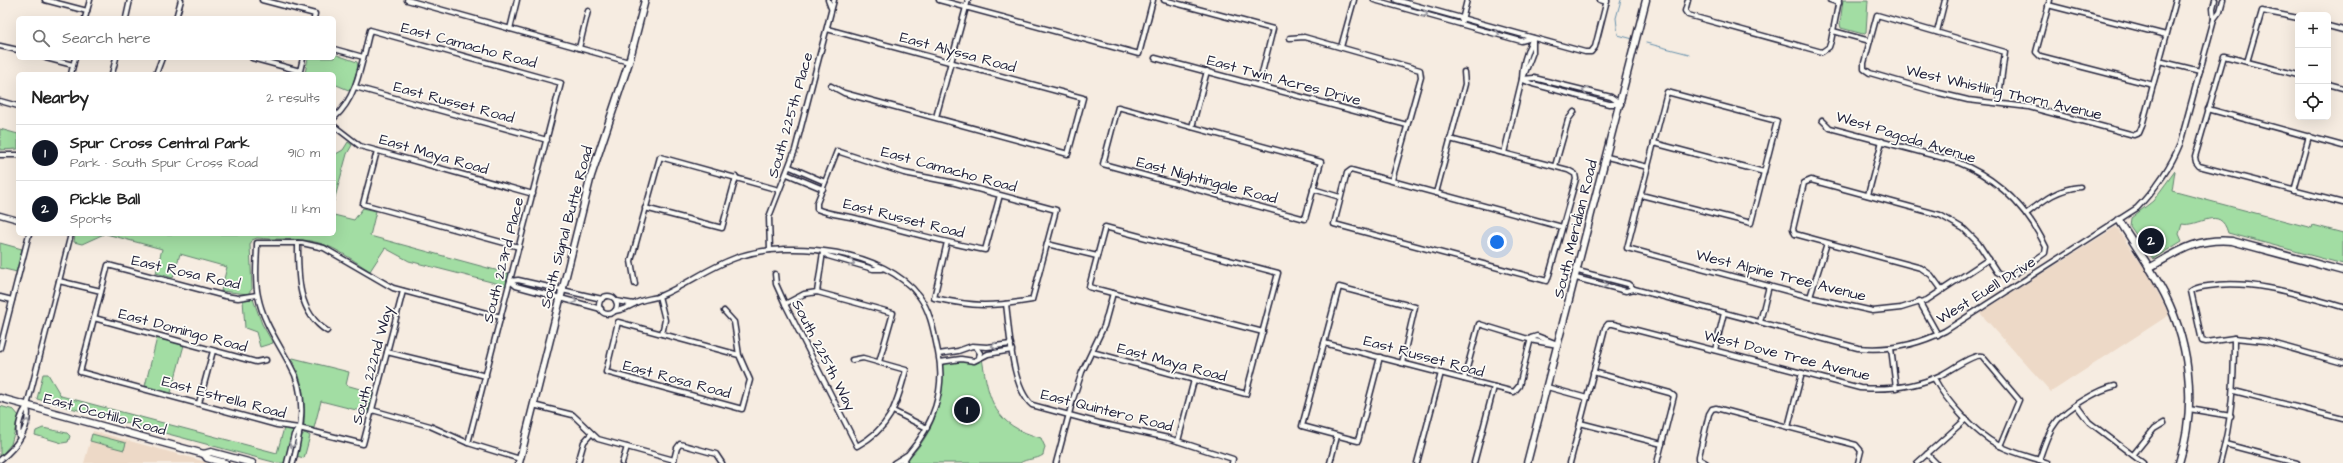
<!DOCTYPE html>
<meta charset="utf-8">
<style>
body{margin:0;font-family:"Architects Daughter",sans-serif;background:#f2f2f2;color:#222}
.controls{position:absolute;right:12px;top:12px;display:grid;overflow:hidden;border-radius:6px;box-shadow:0 4px 16px #0002}
.controls button{width:36px;height:36px;display:grid;place-items:center;padding:0;border:0;border-bottom:1px solid #e0e0e0;background:#fff;color:#222;font:20px sans-serif}
.you{position:absolute;left:1497px;top:242px;width:14px;height:14px;margin:-10px;border:3px solid #fff;border-radius:50%;background:#1a73e8;box-shadow:0 0 0 6px #1a73e833}
.badge{display:grid;place-items:center;width:26px;height:26px;border-radius:50%;background:#111827;color:#fff;font-size:13px;font-weight:700}
.pin{position:absolute;translate:-50% -50%;border:2px solid #fff;box-shadow:0 1px 4px #0006}
.list{margin:0;padding:0;list-style:none}
h2{display:flex;justify-content:space-between;align-items:center;height:52px;margin:0;padding:0 16px;font-size:17px}
h2 small{font-size:13px;font-weight:400;color:#767676}
.list li{display:grid;grid-template-columns:26px 1fr auto;gap:12px;align-items:center;box-sizing:border-box;height:56px;padding:0 16px;border-top:1px solid #e0e0e0}
.list b{display:block;font-size:15px;white-space:nowrap}
.list p{margin:0;font-size:13px;white-space:nowrap;color:#767676}
.list em{font-size:13px;font-style:normal;color:#767676}
.icon{flex:none;width:22px;height:22px;fill:none;stroke:currentColor;stroke-width:2;stroke-linecap:round;stroke-linejoin:round}
.map{position:relative;flex:none;width:2343px;height:463px;overflow:hidden}
.search{position:absolute;background:#fff;box-shadow:0 4px 16px #0002;left:16px;top:16px;width:320px;height:44px;display:flex;align-items:center;gap:10px;box-sizing:border-box;padding:0 14px;border-radius:6px;color:#767676;font-size:15px}
.panel{position:absolute;background:#fff;box-shadow:0 4px 16px #0002;left:16px;top:72px;width:320px;height:164px;border-radius:6px}
.map>svg:first-child{display:block}
.built{fill:#edd9c7}
.green{fill:#a2dda3;stroke:#62806f}
.lines{fill:none;stroke-linecap:round;stroke-linejoin:round}
.stream{stroke:#6891ad;stroke-width:1}
.street-casing{stroke:#22223b;stroke-width:7}
.secondary-casing{stroke:#22223b;stroke-width:9}
.street{stroke:#fdfcf7;stroke-width:4}
.secondary{stroke:#fdfcf7;stroke-width:6}
.oneway{stroke:#9a9aa2}
.labels{text-anchor:middle;stroke-width:3.5;stroke-linejoin:round;paint-order:stroke}
.street-label{font-size:15px;fill:#22223b;stroke:#fdfcf7}
</style>
<div class="map">
<svg width="2343" height="463" viewBox="0 0 2343 463">
<rect width="100%" height="100%" fill="#f6ece1"/>
<filter id="ink" filterUnits="userSpaceOnUse"><feTurbulence type="fractalNoise" baseFrequency=".025" numOctaves="2"/><feDisplacementMap in="SourceGraphic" scale="8" xChannelSelector="R" yChannelSelector="G"/><feConvolveMatrix kernelMatrix="1 2 1 2 8 2 1 2 1" color-interpolation-filters="sRGB"/></filter>
<g filter="url(#ink)">
<g class="built">
<path d="M2116 227 2150 277 2169 315 2051 392 1980 313Z"/>
<path d="M93 431 210 463H84Z"/>
</g>
<g class="green">
<path d="M1843 0H1868L1866 32 1863 34 1841 28 1840 24Z"/>
<path d="M334 54 357 62 358 67 351 91 334 84V74L305 73 308 58H334Z"/>
<path d="M0 129 18 134V149L0 150Z"/>
<path d="M348 142 352 145 347 154 334 201V155L343 150Z"/>
<path d="M2175 171 2172 191 2312 228 2313 225 2343 233V264L2228 233C2220 204 2199 228 2182 224L2179 234 2182 241 2153 259 2130 226 2131 218 2153 201Z"/>
<path d="M363 208 376 211 370 236 510 274 507 286 409 261 385 248 370 271C351 259 332 244 310 241 293 238 275 240 257 238L252 240 250 245 252 289 248 294 221 291 227 267 180 254 173 278 156 273 162 249 106 234H334V215L354 220Z"/>
<path d="M75 234H104L82 244 74 242Z"/>
<path d="M0 243 22 249 17 272 0 268Z"/>
<path d="M253 299 262 324 273 343 260 347 256 332 245 328 243 300Z"/>
<path d="M157 338 184 345 171 393 145 386Z"/>
<path d="M293 358 349 372 346 385 374 393 368 413 321 401 314 428 304 426C305 403 304 379 291 359Z"/>
<path d="M982 358C989 402 994 425 1041 438L1045 447 1043 455C1036 460 1027 458 1020 463H904C934 434 942 407 942 365 956 359 969 365 982 358Z"/>
<path d="M43 374H48L61 396 277 453 284 428 292 430 293 432 284 463H277L37 399Z"/>
<path d="M0 406 14 410 19 416 11 444 0 457Z"/>
<path d="M43 428 67 433 70 436 68 442 62 443 35 435 36 431Z"/>
<path d="M305 433 310 436 304 458 296 456 302 435Z"/>
<path d="M92 434 126 443 124 450 90 441Z"/>
</g>
<g class="lines">
<g class="stream">
<path d="M1621 0 1616 18 1618 35 1633 39"/>
<path d="M1646 43 1689 54"/>
</g>
<defs>
<g id="street">
<path d="M45 0 87 11"/>
<path d="M262 0 315 14 314 18"/>
<path d="M407 0 629 62"/>
<path d="M828 0 831 8"/>
<path d="M939 0 1139 54 1153 0"/>
<path d="M1164 0 1273 29 1259 85"/>
<path d="M1374 0 1521 41 1532 38"/>
<path d="M1396 0 1585 52H1591L1595 47 1607 0"/>
<path d="M1600 0 1607 2"/>
<path d="M1688 0 1685 11 1688 15 1822 52 1829 47 1831 41 1839 0"/>
<path d="M1830 0 1839 3"/>
<path d="M2050 0 2036 52 2040 56 2153 85"/>
<path d="M2048 5 2166 35"/>
<path d="M85 18 90 0"/>
<path d="M126 18 130 0"/>
<path d="M176 18 181 0"/>
<path d="M2214 19 2213 8 2215 0"/>
<path d="M1461 24 1467 0"/>
<path d="M2328 26 2343 30"/>
<path d="M510 29 517 0"/>
<path d="M827 29 1083 98 1068 154 844 93 831 86"/>
<path d="M1833 31 1870 41"/>
<path d="M1937 32 1945 0"/>
<path d="M1290 38 1304 37 1420 70 1421 77 1392 180"/>
<path d="M0 46 18 50"/>
<path d="M1341 47 1354 0"/>
<path d="M579 48 588 11"/>
<path d="M334 49 363 57"/>
<path d="M46 58 73 65"/>
<path d="M252 58 300 71 303 58"/>
<path d="M1155 58 1407 125"/>
<path d="M2159 61 2200 71"/>
<path d="M2247 62 2262 11 2298 18"/>
<path d="M71 74 75 58"/>
<path d="M112 74 116 58"/>
<path d="M156 74 162 58"/>
<path d="M2298 75 2224 56 2195 157 2196 162 2199 166 2343 203"/>
<path d="M1523 78 1533 52V41"/>
<path d="M1522 79 1534 78 1611 97 1621 104"/>
<path d="M1523 80 1533 84 1609 104H1621"/>
<path d="M2328 84 2343 88"/>
<path d="M355 87 547 140"/>
<path d="M0 101 18 106"/>
<path d="M1998 103 2005 52 1877 15 1864 63V69L1870 73 1939 93 1968 100 2029 107 2134 135 2139 133 2142 126 2176 0"/>
<path d="M1118 107 1321 162 1305 219 1103 164Z"/>
<path d="M2208 109 2343 146"/>
<path d="M936 117 968 0"/>
<path d="M334 118C358 97 362 60 370 30L561 83 468 443"/>
<path d="M1822 120 1830 128 1955 161C1996 177 2027 207 2046 247L2045 253 2012 276H2004L1997 272 1978 243 1964 229 1940 215 1811 180 1804 183 1793 229 1795 234 1921 268 1931 275 1942 290"/>
<path d="M334 126 360 146 533 194"/>
<path d="M1192 127 1207 71"/>
<path d="M1450 139 1568 170 1575 174 1576 179 1549 275 1547 281 1334 224 1347 173 1351 170 1562 227"/>
<path d="M1654 143 1764 172"/>
<path d="M377 151 363 204 519 247"/>
<path d="M1504 153 1522 79C1522 64 1526 52 1533 38"/>
<path d="M0 155H18"/>
<path d="M1607 157 1648 167"/>
<path d="M1555 166 1568 120 1574 112"/>
<path d="M790 167 825 182"/>
<path d="M787 174 823 189"/>
<path d="M1313 189 1340 197"/>
<path d="M2294 191 2309 136"/>
<path d="M1436 193 1465 84 1464 72"/>
<path d="M1641 195 1751 223 1777 121 1667 92 1627 248 1810 297 1873 311 1901 308 1927 300 1989 259"/>
<path d="M1868 195 1882 141"/>
<path d="M645 208 722 228 736 177"/>
<path d="M2026 214C2044 200 2057 189 2080 187"/>
<path d="M0 215 18 220"/>
<path d="M947 242 934 298C975 307 991 307 1032 300L1056 210 955 183 904 173 837 151 817 203V209C830 215 845 215 859 219 901 230 942 242 985 250L1000 195"/>
<path d="M298 243C298 275 297 312 327 331"/>
<path d="M1047 244 1097 256"/>
<path d="M770 250 769 217 795 150 834 0"/>
<path d="M823 252 828 256 873 269H882"/>
<path d="M1578 271 1628 284 1634 289 1858 348C1888 351 1917 345 1945 331L2137 208C2156 188 2170 169 2180 144L2214 19 2220 11 2223 0"/>
<path d="M775 274 776 284 785 304 857 446C891 427 896 406 906 370L863 358 852 360"/>
<path d="M1576 278 1626 291 1634 289"/>
<path d="M59 281 101 291"/>
<path d="M510 281 516 286 601 309"/>
<path d="M510 281 518 280 602 299"/>
<path d="M635 284 631 261 660 157 779 190"/>
<path d="M817 292 823 252"/>
<path d="M257 295 238 298 225 296 108 265 80 372 277 425 299 428 363 444 403 291"/>
<path d="M659 296 665 320 662 334"/>
<circle cx="608" cy="305" r="9"/>
<path d="M0 297 12 300"/>
<path d="M1810 297 1827 243"/>
<path d="M616 301 634 304"/>
<path d="M1919 301 1938 335"/>
<path d="M785 304 804 294 817 292 893 313 879 362"/>
<path d="M1006 304C1010 333 1011 386 1032 405L1099 423 1168 438 1233 459 1232 463"/>
<path d="M2343 307C2299 295 2254 279 2208 286 2202 287 2196 287 2191 291L2202 341 2206 342 2234 338 2265 341 2343 363"/>
<path d="M615 311C623 310 627 308 634 304 641 299 652 299 660 296 688 284 712 265 741 256 792 240 885 250 919 296 931 312 934 333 938 352 946 389 933 426 909 453 906 457 905 460 902 463"/>
<path d="M724 311 734 322 739 355 750 380 742 409 606 372 618 322 739 355"/>
<path d="M94 318 256 362 266 360"/>
<path d="M1760 322 1769 286"/>
<path d="M1531 338 1537 336 1555 343"/>
<path d="M1324 343 1514 392 1519 386 1531 338"/>
<path d="M976 347 980 353 979 357"/>
<path d="M0 348 29 234"/>
<path d="M1891 348 1896 388"/>
<path d="M1715 350 1724 313"/>
<path d="M387 352 486 376"/>
<path d="M1092 352 1246 394 1278 273 1105 227 1089 287 1263 332"/>
<path d="M939 354 958 351 972 346 987 347 1011 344"/>
<path d="M1380 357 1358 441 1302 426 1339 287 1415 307 1402 363"/>
<path d="M940 362 961 359 974 361 988 354 1012 350"/>
<path d="M1593 372 1670 393 1674 396 1657 463"/>
<path d="M1934 378C1946 401 1975 433 1998 445 2013 453 2031 457 2048 463"/>
<path d="M1464 379 1479 324 1535 341 1558 345"/>
<path d="M1547 387 1587 398"/>
<path d="M2234 391 2343 419"/>
<path d="M199 403 213 351"/>
<path d="M533 405 573 415 598 439 674 460"/>
<path d="M2077 406 2089 422 2143 463"/>
<path d="M2189 409 2231 416"/>
<path d="M372 410 430 426 468 443 520 459"/>
<path d="M893 411 927 428"/>
<path d="M1580 423 1662 444"/>
<path d="M1788 427 1802 373"/>
<path d="M19 436C17 425 21 415 27 406L71 234"/>
<path d="M1178 441 1194 380"/>
<path d="M2225 444 2297 463"/>
<path d="M1927 454 1936 463"/>
<path d="M2133 455 2154 429 2164 423"/>
<path d="M0 460C16 448 32 426 27 406"/>
<path d="M2039 460C2044 446 2048 432 2057 421 2067 408 2100 389 2115 386"/>
<path d="M287 463 294 435 299 428"/>
<path d="M293 463C301 431 308 395 290 365 278 342 263 322 258 296 254 279 257 260 257 243H302L324 248 393 288 501 317"/>
<path d="M578 463 584 442 591 434"/>
<path d="M622 463 627 447"/>
<path d="M673 463 677 448 680 444 716 454 722 463"/>
<path d="M894 463 907 455"/>
<path d="M1056 463 1073 399 1082 372 1104 326 1113 293"/>
<path d="M1330 463 1337 436"/>
<path d="M1417 463 1441 373"/>
<path d="M1474 463 1494 387"/>
<path d="M1570 463 1605 328 1608 324H1613L1860 388C1888 390 1916 387 1941 375 1951 370 1974 353 1982 356L2019 400 2000 446"/>
<path d="M1706 463 1699 459V456L1709 414 1712 409 1716 408 1856 445 1861 451 1858 463"/>
<path d="M1917 463 1966 419"/>
<path d="M2220 463C2232 420 2234 383 2234 338"/>
</g>
<g id="secondary">
<path d="M2119 220C2132 241 2147 262 2159 284 2190 338 2198 403 2179 463"/>
<path d="M2149 268C2179 251 2196 238 2232 241L2343 271"/>
<path d="M0 398 204 454 211 452 252 463"/>
<path d="M204 454 207 458 225 463"/>
<path d="M519 463 591 176 629 62 645 0"/>
<path d="M1527 463 1646 0"/>
</g>
</defs>
<use href="#street" class="street-casing"/>
<use href="#secondary" class="secondary-casing"/>
<use href="#street" class="street"/>
<use href="#secondary" class="secondary"/>
</g>
<defs><path id="oneway-chevron" d="M-2-3.5L2.5 0L-2 3.5" fill="none" stroke-width="1.6" stroke-linecap="round" stroke-linejoin="round"/></defs>
<g class="oneway">
<use href="#oneway-chevron" transform="translate(1425 14) rotate(16)"/>
<use href="#oneway-chevron" transform="translate(1497 34) rotate(15)"/>
<use href="#oneway-chevron" transform="translate(1585 91) rotate(-166)"/>
<use href="#oneway-chevron" transform="translate(852 263) rotate(17)"/>
<use href="#oneway-chevron" transform="translate(1605 285) rotate(15)"/>
<use href="#oneway-chevron" transform="translate(574 301) rotate(17)"/>
<use href="#oneway-chevron" transform="translate(994 346) rotate(176)"/>
<use href="#oneway-chevron" transform="translate(27 422) rotate(-74)"/>
<use href="#oneway-chevron" transform="translate(292 445) rotate(105)"/>
</g>
</g>
<g class="labels">
<g class="street-label">
<text transform="translate(469 45) rotate(15)" y="5">East Camacho Road</text>
<text transform="translate(958 52) rotate(15)" y="5">East Alyssa Road</text>
<text transform="translate(1284 80) rotate(15)" y="5">East Twin Acres Drive</text>
<text transform="translate(2004 92) rotate(13)" y="5">West Whistling Thorn Avenue</text>
<text transform="translate(454 102) rotate(15)" y="5">East Russet Road</text>
<text transform="translate(790 115) rotate(-74)" y="5">South 225th Place</text>
<text transform="translate(1906 137) rotate(17)" y="5">West Pagoda Avenue</text>
<text transform="translate(434 154) rotate(16)" y="5">East Maya Road</text>
<text transform="translate(949 169) rotate(15)" y="5">East Camacho Road</text>
<text transform="translate(1207 180) rotate(15)" y="5">East Nightingale Road</text>
<text transform="translate(904 218) rotate(14)" y="5">East Russet Road</text>
<text transform="translate(566 227) rotate(-75)" y="5">South Signal Butte Road</text>
<text transform="translate(1575 229) rotate(-76)" y="5">South Meridian Road</text>
<text transform="translate(503 260) rotate(-76)" y="5">South 223rd Place</text>
<text transform="translate(186 272) rotate(13)" y="5">East Rosa Road</text>
<text transform="translate(1781 275) rotate(14)" y="5">West Alpine Tree Avenue</text>
<text transform="translate(1986 290) rotate(-32)" y="5">West Euell Drive</text>
<text transform="translate(183 330) rotate(15)" y="5">East Domingo Road</text>
<text transform="translate(824 355) rotate(63)" y="5">South 225th Way</text>
<text transform="translate(1787 355) rotate(14)" y="5">West Dove Tree Avenue</text>
<text transform="translate(1424 356) rotate(15)" y="5">East Russet Road</text>
<text transform="translate(1172 362) rotate(15)" y="5">East Maya Road</text>
<text transform="translate(372 365) rotate(-75)" y="5">South 222nd Way</text>
<text transform="translate(677 379) rotate(15)" y="5">East Rosa Road</text>
<text transform="translate(224 397) rotate(15)" y="5">East Estrella Road</text>
<text transform="translate(1107 410) rotate(14)" y="5">East Quintero Road</text>
<text transform="translate(105 414) rotate(15)" y="5">East Ocotillo Road</text>
</g>
</g>
</svg>
<div class="controls">
<button>+</button>
<button>−</button>
<button><svg class="icon" aria-label="locate" viewBox="0 0 24 24"><circle cx="12" cy="12" r="6"/><path d="M12 2v4M12 18v4M2 12h4M18 12h4"/></svg></button>
</div>
<div class="you"></div>
<div class="pin badge" style="left:967px;top:410px">1</div>
<div class="pin badge" style="left:2151px;top:241px">2</div>
<div class="search"><svg class="icon" aria-label="search" viewBox="0 0 24 24"><circle cx="10" cy="10" r="6"/><path d="M15 15l6 6"/></svg>Search here</div>
<section class="panel">
<h2>Nearby<small>2 results</small></h2>
<ul class="list">
<li><span class="badge">1</span><div><b>Spur Cross Central Park</b><p>Park · South Spur Cross Road</p></div><em>910 m</em></li>
<li><span class="badge">2</span><div><b>Pickle Ball</b><p>Sports</p></div><em>1.1 km</em></li>
</ul>
</section>
</div>
